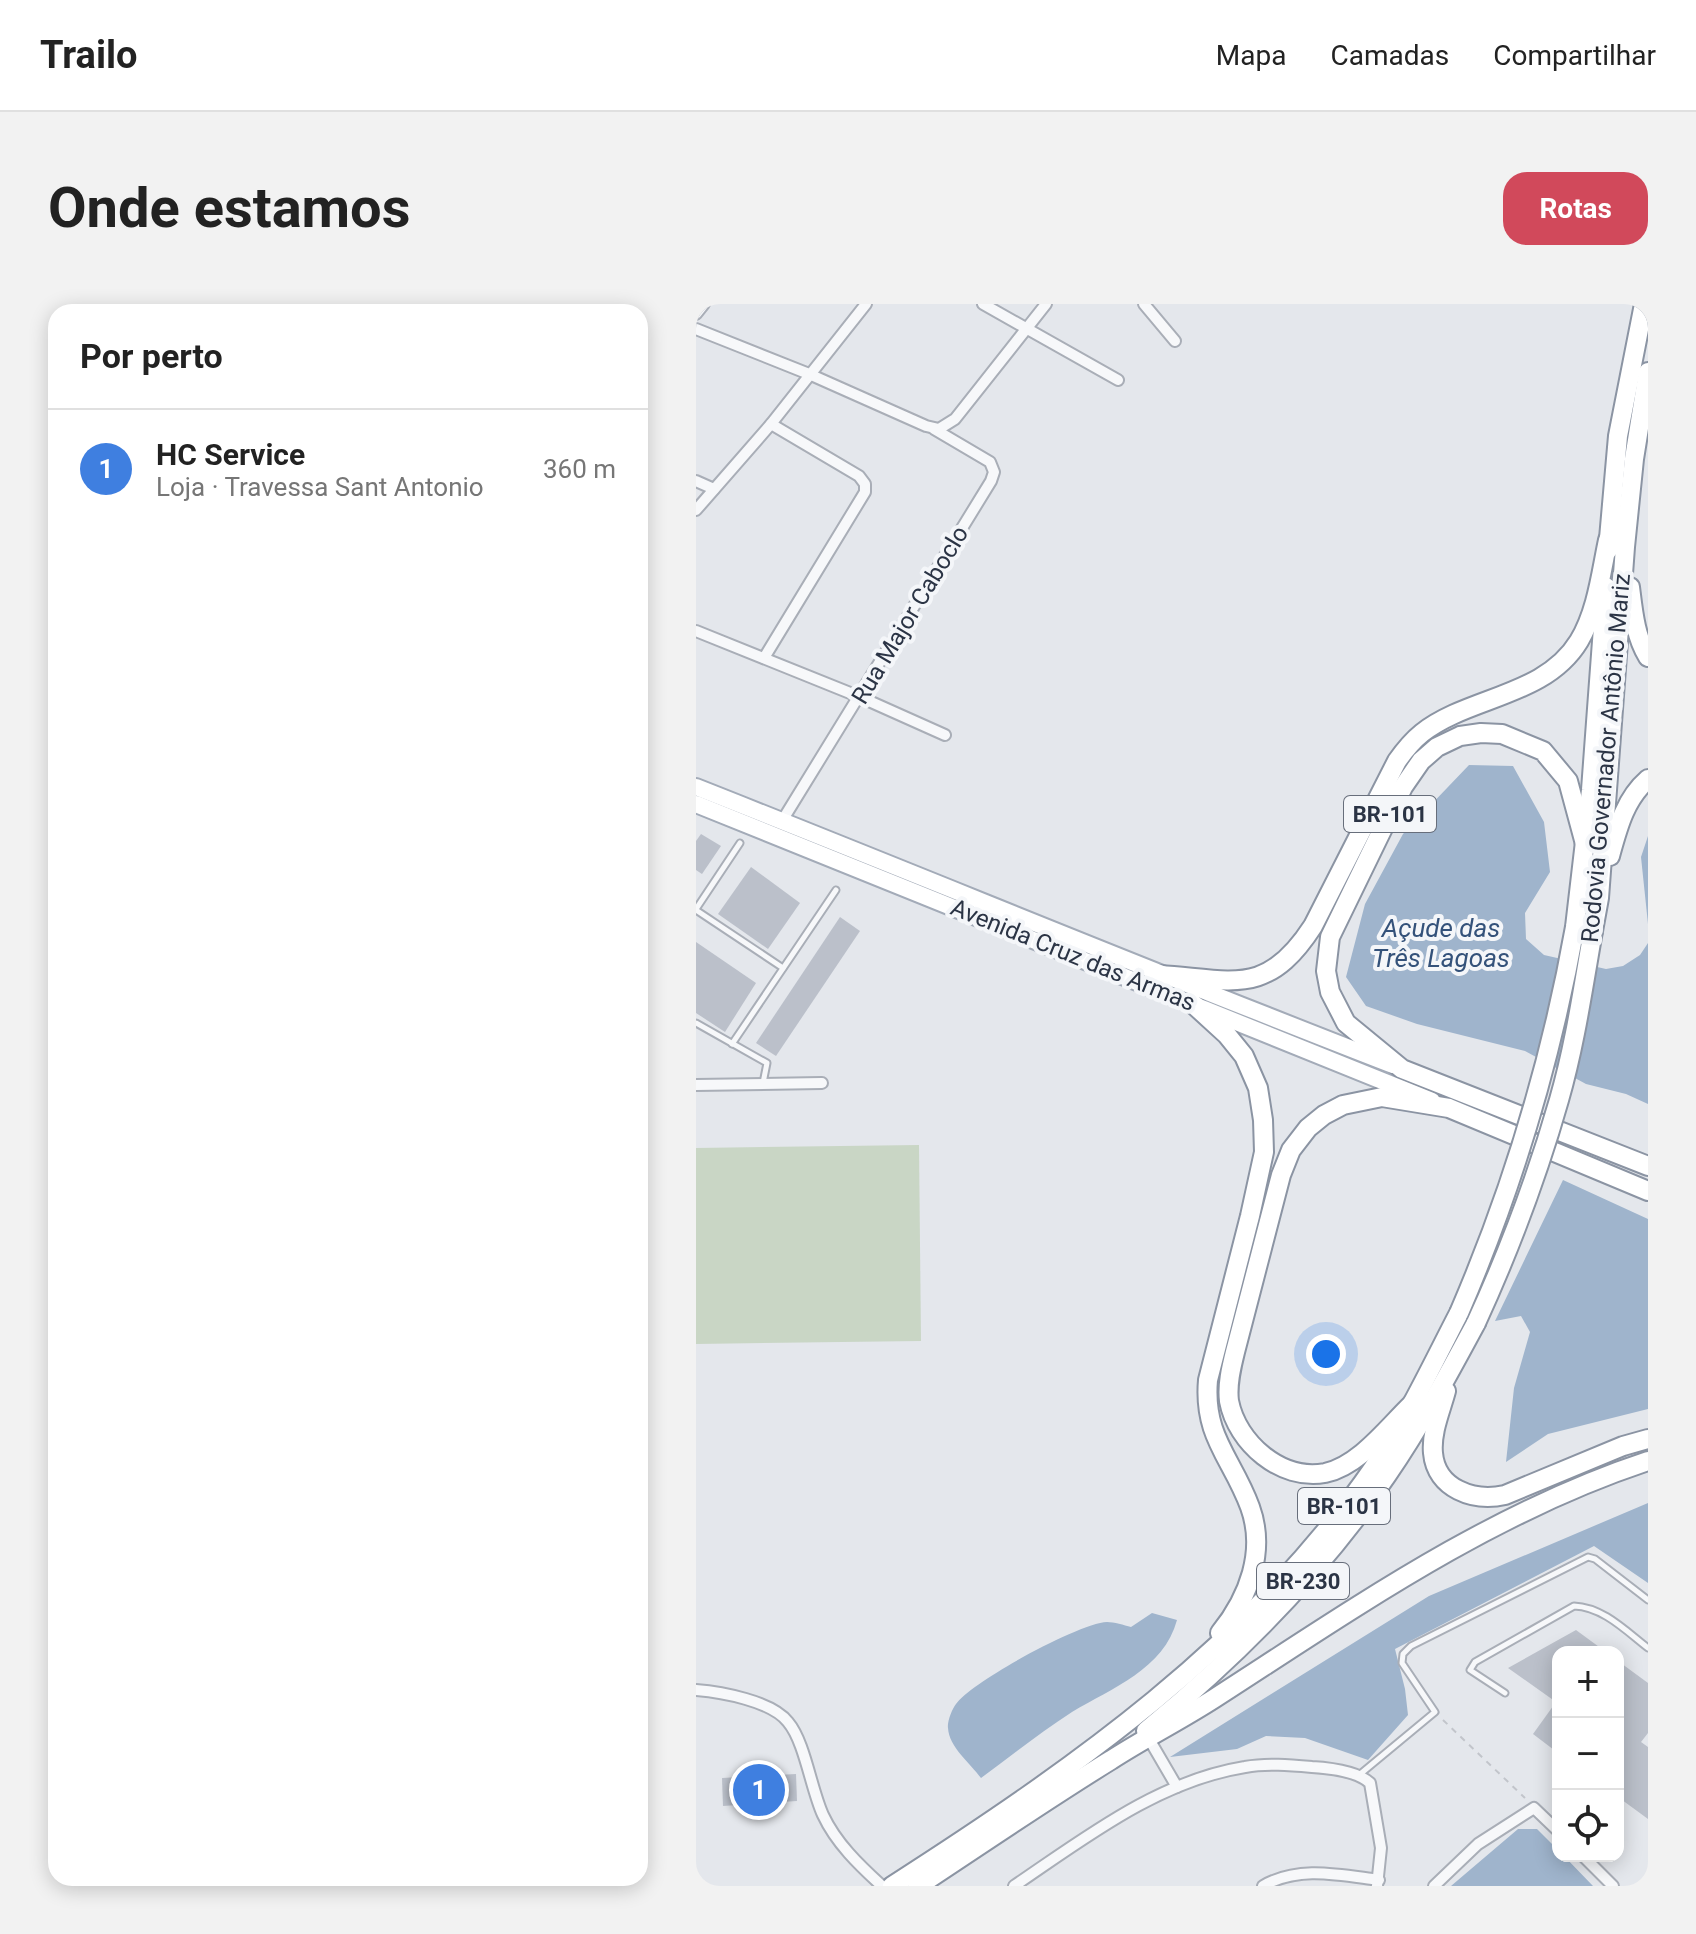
<!DOCTYPE html>
<html lang="pt">
<meta charset="utf-8">
<style>
body{margin:0;font-family:Roboto,sans-serif;background:#f2f2f2;color:#222}
.controls{position:absolute;right:24px;bottom:24px;display:grid;overflow:hidden;border-radius:16px;box-shadow:0 4px 20px #0003}
.controls button{width:72px;height:72px;display:grid;place-items:center;padding:0;border:0;border-bottom:2px solid #e0e0e0;background:#fff;color:#222;font:40px sans-serif}
.you{position:absolute;left:630px;top:1050px;width:28px;height:28px;margin:-20px;border:6px solid #fff;border-radius:50%;background:#1a73e8;box-shadow:0 0 0 12px #1a73e833}
.badge{display:grid;place-items:center;width:52px;height:52px;border-radius:50%;background:#d1495b;color:#fff;font-size:26px;font-weight:700}
.pin{position:absolute;translate:-50% -50%;border:4px solid #fff;box-shadow:0 2px 8px #0006}
.list{margin:0;padding:0;list-style:none}
h2{display:flex;justify-content:space-between;align-items:center;height:104px;margin:0;padding:0 32px;font-size:34px}
h2 small{font-size:26px;font-weight:400;color:#767676}
.list li{display:grid;grid-template-columns:52px 1fr auto;gap:24px;align-items:center;box-sizing:border-box;height:120px;padding:0 32px;border-top:2px solid #e0e0e0}
.list b{display:block;font-size:30px;white-space:nowrap}
.list p{margin:0;font-size:26px;white-space:nowrap;color:#767676}
.list em{font-size:26px;font-style:normal;color:#767676}
.icon{flex:none;width:44px;height:44px;fill:none;stroke:currentColor;stroke-width:2;stroke-linecap:round;stroke-linejoin:round}
.map{position:relative;flex:none;width:952px;height:1582px;overflow:hidden;border-radius:24px}
header{display:flex;align-items:center;gap:48px;box-sizing:border-box;height:112px;padding:0 40px;background:#fff;border-bottom:2px solid #e0e0e0}
header strong{font-size:38px}
nav{display:flex;gap:44px;margin-inline-start:auto;font-size:28px}
.intro{display:flex;align-items:center;justify-content:space-between;box-sizing:border-box;height:192px;padding:0 48px}
h1{margin:0;font-size:56px}
.button{padding:20px 36px;border-radius:24px;background:#d1495b;color:#fff;font-size:28px;font-weight:700}
main{display:flex;gap:48px;padding:0 48px}
aside{flex:1;background:#fff;border-radius:24px;box-shadow:0 4px 20px #0003}
.map>svg:first-child{display:block}
.green{fill:#c9d6c5}
.water{fill:#9fb4cc}
.building{fill:#bbc0ca}
.lines{fill:none;stroke-linecap:round;stroke-linejoin:round}
.service-casing{stroke:#a9aeb7;stroke-width:9}
.minor-casing{stroke:#a9aeb7;stroke-width:14}
.primary-casing{stroke:#a3abb8;stroke-width:20}
.trunk-casing{stroke:#8b94a3;stroke-width:22}
.path{stroke:#c2c5cb;stroke-width:2;stroke-dasharray:6 6;stroke-linecap:butt}
.service{stroke:#f7f8fa;stroke-width:5}
.minor{stroke:#f7f8fa;stroke-width:10}
.primary{stroke:#fff;stroke-width:16}
.trunk{stroke:#fff;stroke-width:18}
.trunk-bridge-casing{stroke:#8b94a3;stroke-width:22;stroke-linecap:butt}
.trunk-bridge{stroke:#fff;stroke-width:18}
.labels{text-anchor:middle;stroke-width:8;stroke-linejoin:round;paint-order:stroke}
.shield{fill:#f4f6f9;stroke:#676e7b;stroke-width:2}
.shield-label{font-size:22px;font-weight:bold;fill:#2b3445}
.street-label{font-size:24px;fill:#2b3445;stroke:#f4f6f9}
.water-label{font-size:26px;font-style:italic;fill:#34527a;stroke:#f4f6f9}
</style>
<header>
<strong>Trailo</strong>
<nav><a>Mapa</a><a>Camadas</a><a>Compartilhar</a></nav>
</header>
<div class="intro"><h1>Onde estamos</h1><a class="button">Rotas</a></div>
<main>
<aside>
<h2>Por perto<small></small></h2>
<ul class="list">
<li><span class="badge" style="background:#3f7fe0">1</span><div><b>HC Service</b><p>Loja · Travessa Sant Antonio</p></div><em>360 m</em></li>
</ul>
</aside>
<div class="map">
<svg width="952" height="1582" viewBox="0 0 952 1582">
<rect width="100%" height="100%" fill="#e4e7ec"/>
<path class="green" d="M223 841 225 1037 0 1040V844Z"/>
<g class="water">
<path d="M773 461 817 462 848 518 854 568 829 609 830 635 848 651 910 665 927 662 944 651 952 639V800L930 790 890 780 829 747 721 720 670 702 650 673 669 600 707 530Z"/>
<path d="M952 532V620L945 553Z"/>
<path d="M867 876 952 915V1105L852 1130 810 1158 818 1084 834 1028 825 1012 799 1017Z"/>
<path d="M952 1199V1279L898 1242 699 1345 709 1385 712 1411 672 1456 609 1434 570 1432 541 1445 474 1453 733 1292Z"/>
<path d="M456 1309 481 1316C468 1365 416 1384 376 1408 345 1428 315 1452 285 1474 274 1459 253 1443 252 1424 251 1418 256 1405 260 1400 275 1378 383 1319 411 1318 418 1318 428 1321 435 1323Z"/>
<path d="M822 1525H841L862 1546V1552H868L897 1582H755Z"/>
</g>
<g class="building">
<path d="M5 530 25 542 6 570 0 566V537Z"/>
<path d="M55 563 104 599 72 645 22 610Z"/>
<path d="M144 613 164 627 80 752 60 739Z"/>
<path d="M0 638 60 679 29 728 0 709Z"/>
<path d="M880 1326 910 1348H862V1449L837 1430 860 1398 812 1364Z"/>
<path d="M922 1357 952 1379V1429L945 1438 952 1443V1515L922 1493Z"/>
<path d="M100 1470 101 1497 27 1502 26 1474Z"/>
</g>
<g class="lines">
<defs>
<g id="service">
<path d="M0 605 44 539"/>
<path d="M0 606 87 664"/>
<path d="M0 719 71 759 67 779"/>
<path d="M36 740 140 586"/>
<path d="M809 1389 774 1366 779 1358 878 1302C907 1303 930 1327 952 1344"/>
<path d="M663 1471 739 1408 706 1359 707 1350 715 1342 892 1253 899 1255 952 1296"/>
</g>
<g id="minor">
<path d="M287 0 422 76"/>
<path d="M448 0 479 37"/>
<path d="M0 10 8 0"/>
<path d="M0 25 113 70 230 122 243 125 259 115 350 0"/>
<path d="M0 177 18 185"/>
<path d="M0 206 75 120 170 0"/>
<path d="M0 327 164 393 249 431"/>
<path d="M68 354 169 188V180L163 172 75 120"/>
<path d="M86 517 295 177 298 168 294 158 238 125"/>
<path d="M0 781 126 779"/>
<path d="M0 1386C25 1388 76 1397 92 1418 109 1438 115 1485 127 1511 140 1539 163 1561 186 1582"/>
<path d="M453 1435 481 1483"/>
<path d="M887 1552 917 1582"/>
<path d="M318 1582C389 1534 462 1477 549 1463 570 1459 594 1461 616 1463 633 1464 661 1467 674 1479L685 1544 681 1582"/>
<path d="M567 1582C603 1561 644 1571 683 1576"/>
<path d="M738 1582 782 1540 838 1504 862 1527"/>
</g>
<g id="primary">
<path d="M0 483C233 575 464 671 697 761"/>
<path d="M0 500 736 797"/>
</g>
<g id="trunk">
<path d="M912 246 922 132 948 0"/>
<path d="M934 283C937 307 939 332 952 353"/>
<path d="M889 540 872 477 847 447 806 430 785 429 764 432 741 443 725 457 707 483 634 633 630 667 634 688 650 719 706 765 952 862"/>
<path d="M914 552C922 523 929 495 952 475"/>
<path d="M879 623 895 486 910 283"/>
<path d="M897 627 903 594 929 243 938 155 952 68"/>
<path d="M464 671C538 676 571 693 617 622L701 457C708 447 716 437 726 429 773 392 849 393 883 337 901 307 905 269 912 236"/>
<path d="M496 699 531 731 548 752 562 784 567 816 568 848 554 912 512 1076C507 1133 536 1154 554 1203 570 1247 553 1293 524 1329"/>
<path d="M750 1087C745 1106 735 1128 737 1149 740 1185 778 1198 809 1191L927 1142 952 1135"/>
<path d="M716 1100C692 1123 663 1162 629 1169 585 1177 541 1139 533 1097 531 1081 535 1064 539 1048L585 871 595 846 612 824 628 811 647 801 686 793 753 804 952 887"/>
<path d="M450 1427C540 1353 625 1268 691 1171 724 1123 752 1071 780 1019"/>
<path d="M196 1582C375 1467 555 1342 678 1163 711 1115 736 1061 763 1009"/>
<path d="M222 1582C286 1540 350 1496 415 1456 449 1434 485 1416 519 1394 657 1305 794 1209 952 1157"/>
</g>
</defs>
<use href="#service" class="service-casing"/>
<use href="#minor" class="minor-casing"/>
<use href="#primary" class="primary-casing"/>
<use href="#trunk" class="trunk-casing"/>
<path class="path" d="M747 1416 829 1494"/>
<use href="#service" class="service"/>
<use href="#minor" class="minor"/>
<use href="#primary" class="primary"/>
<use href="#trunk" class="trunk"/>
<defs>
<g id="trunk-bridge">
<path d="M763 1009C817 884 855 757 879 623"/>
<path d="M780 1019C813 947 841 873 863 796 879 741 887 684 897 627"/>
</g>
</defs>
<use href="#trunk-bridge" class="trunk-bridge-casing"/>
<use href="#trunk-bridge" class="trunk-bridge"/>
</g>
<g class="labels">
<g class="shield">
<rect x="648" y="492" width="92" height="36" rx="6"/>
<rect x="602" y="1184" width="92" height="36" rx="6"/>
<rect x="561" y="1259" width="92" height="36" rx="6"/>
</g>
<g class="shield-label">
<text x="694" y="518">BR-101</text>
<text x="648" y="1210">BR-101</text>
<text x="607" y="1285">BR-230</text>
</g>
<g class="street-label">
<text transform="translate(214 311) rotate(-59)" y="8">Rua Major Caboclo</text>
<text transform="translate(910 454) rotate(-85)" y="8">Rodovia Governador Antônio Mariz</text>
<text transform="translate(377 651) rotate(22)" y="8">Avenida Cruz das Armas</text>
</g>
<g class="water-label">
<text x="745" y="633">Açude das<tspan x="745" dy="30">Três Lagoas</tspan></text>
</g>
</g>
</svg>
<div class="controls">
<button>+</button>
<button>−</button>
<button><svg class="icon" aria-label="locate" viewBox="0 0 24 24"><circle cx="12" cy="12" r="6"/><path d="M12 2v4M12 18v4M2 12h4M18 12h4"/></svg></button>
</div>
<div class="you"></div>
<div class="pin badge" style="left:63px;top:1486px;background:#3f7fe0">1</div>
</div>
</main>
